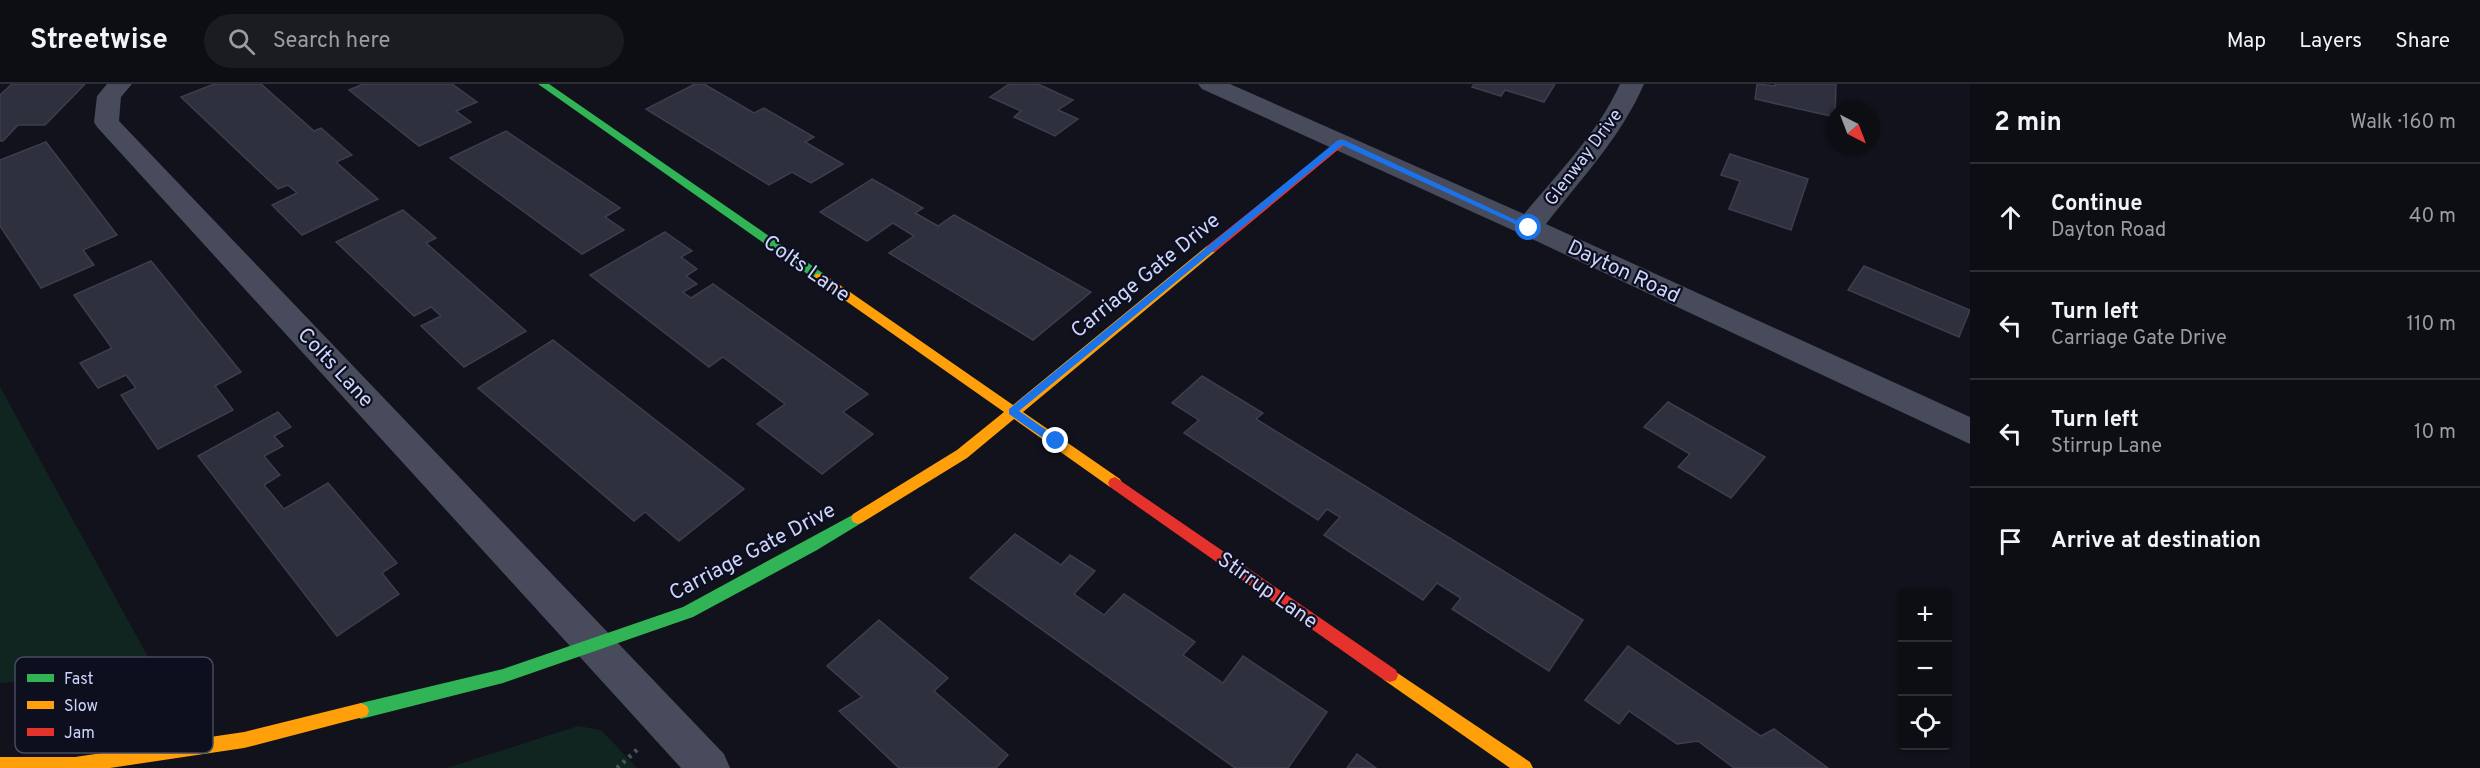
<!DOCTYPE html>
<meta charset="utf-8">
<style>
body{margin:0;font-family:Overpass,sans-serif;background:#1b1c22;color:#f1f3f6}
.controls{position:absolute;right:18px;bottom:18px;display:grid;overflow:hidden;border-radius:6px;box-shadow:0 2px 4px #0004}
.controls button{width:54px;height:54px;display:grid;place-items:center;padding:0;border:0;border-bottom:2px solid #2d2e34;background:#0d0e14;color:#f1f3f6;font:30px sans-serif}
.compass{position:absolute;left:1826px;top:18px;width:54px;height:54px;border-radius:50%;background:#0d0e14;box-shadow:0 2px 4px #0004;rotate:138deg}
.stop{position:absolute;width:18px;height:18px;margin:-14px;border:4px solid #1a73e8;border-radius:50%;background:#fff}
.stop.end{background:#1a73e8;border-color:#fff;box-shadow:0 2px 6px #0008}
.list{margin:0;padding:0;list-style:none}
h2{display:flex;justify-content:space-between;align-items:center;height:78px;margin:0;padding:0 24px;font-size:26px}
h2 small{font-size:20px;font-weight:400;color:#9a9ca0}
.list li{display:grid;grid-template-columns:39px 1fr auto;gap:18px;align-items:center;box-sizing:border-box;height:108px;padding:0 24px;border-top:2px solid #2d2e34}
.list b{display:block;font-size:22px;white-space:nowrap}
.list p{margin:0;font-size:20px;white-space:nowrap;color:#9a9ca0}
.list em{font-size:20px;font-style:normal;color:#9a9ca0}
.icon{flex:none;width:33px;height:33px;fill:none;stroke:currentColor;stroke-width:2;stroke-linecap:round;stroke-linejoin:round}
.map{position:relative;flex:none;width:1970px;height:684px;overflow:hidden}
header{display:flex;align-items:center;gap:36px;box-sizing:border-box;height:84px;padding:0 30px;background:#0d0e14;border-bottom:2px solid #2d2e34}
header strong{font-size:28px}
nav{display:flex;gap:33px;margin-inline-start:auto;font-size:21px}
.search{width:420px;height:54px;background:#1b1c22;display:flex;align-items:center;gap:15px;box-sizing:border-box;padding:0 21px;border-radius:33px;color:#9a9ca0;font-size:22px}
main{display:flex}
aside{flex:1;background:#0d0e14}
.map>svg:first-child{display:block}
.green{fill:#112520}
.building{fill:#2f303d;stroke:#3b3e4e;stroke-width:1.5}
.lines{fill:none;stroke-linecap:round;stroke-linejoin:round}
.path{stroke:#46565c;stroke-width:4.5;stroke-dasharray:3 5;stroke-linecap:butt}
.street{fill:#474b5b;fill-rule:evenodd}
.fast{fill:#30b455;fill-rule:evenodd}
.slow{fill:#ff9f0a;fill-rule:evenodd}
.jam{fill:#e5322d;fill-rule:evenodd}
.route{fill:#1a73e8}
.labels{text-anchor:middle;stroke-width:4.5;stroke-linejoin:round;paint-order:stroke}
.far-street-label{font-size:18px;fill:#ced5fc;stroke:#0d0f1f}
.street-label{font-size:21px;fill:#ced5fc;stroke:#0d0f1f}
.key{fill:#0d0f1f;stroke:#474a61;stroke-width:1.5}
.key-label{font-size:16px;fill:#ced5fc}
</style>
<header>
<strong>Streetwise</strong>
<div class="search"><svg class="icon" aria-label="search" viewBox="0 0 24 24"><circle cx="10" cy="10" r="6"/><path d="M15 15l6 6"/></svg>Search here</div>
<nav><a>Map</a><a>Layers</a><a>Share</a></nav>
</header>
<main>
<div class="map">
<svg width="1970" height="684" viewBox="0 0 1970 684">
<rect width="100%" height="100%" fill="#11121b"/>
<g class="green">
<path d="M0 303 154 584 0 599Z"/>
<path d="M578 642 601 646 637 684H447Z"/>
</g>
<g class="building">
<path d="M12 0H85L45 41H18L3 57H0V11Z"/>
<path d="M214 0H261L314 47 321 44 352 71 336 78 378 115 302 151 272 121 297 109 288 101 278 105 181 13Z"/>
<path d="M363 0H452L477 18 456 27 471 38 419 62 349 6Z"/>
<path d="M695 0H704L754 29 764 24 814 53 805 58 843 80 811 99 792 88 769 101 646 25Z"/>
<path d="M1009 0H1038L1073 16 1058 26 1078 35 1055 52 1014 33 1021 27 990 13Z"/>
<path d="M1474 0H1555L1544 18 1505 6 1501 12 1472 3Z"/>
<path d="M1757 0 1775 2V0H1836L1835 33 1755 15Z"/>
<path d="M506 47 620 124 605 133 624 146 582 170 450 74Z"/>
<path d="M46 58 117 151 83 166 94 181 41 204 0 142V76Z"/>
<path d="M1730 70 1808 95 1791 146 1729 125 1740 97 1721 91Z"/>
<path d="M872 95 923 124 915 129 938 142 954 131 1091 208 1033 256 889 169 914 152 893 139 867 157 820 128Z"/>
<path d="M403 126 436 154 426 159 526 247 464 283 421 242 441 232 431 223 414 232 336 158Z"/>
<path d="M665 148 692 167 681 173 697 185 686 192 697 200 683 208 691 214 713 200 868 310 843 328 873 350 822 390 757 340 785 320 723 273 709 283 590 191Z"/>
<path d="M151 177 241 288 215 302 233 326 158 365 121 311 136 304 126 291 98 304 80 279 112 264 74 211Z"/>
<path d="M1864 182 1970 226 1959 253 1848 206Z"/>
<path d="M553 256 744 405 679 457 645 428 634 437 478 304Z"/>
<path d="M1202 292 1263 329 1256 335 1583 536 1549 587 1452 525 1461 514 1437 499 1423 516 1324 451 1340 433 1327 425 1318 436 1184 349 1199 336 1172 319Z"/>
<path d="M1668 318 1765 373 1731 414 1678 383 1690 370 1644 343Z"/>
<path d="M278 328 291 343 274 352 283 362 264 372 280 391 264 401 284 425 328 399 397 479 382 489 399 510 337 552 198 372Z"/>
<path d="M1015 450 1061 481 1070 471 1095 487 1074 510 1104 531 1124 510 1195 558 1183 571 1223 599 1243 572 1327 628 1288 684H1235L970 494Z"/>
<path d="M879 536 948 594 934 607 1008 671 996 684H899L839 627 862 613 827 582Z"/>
<path d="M1628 562 1761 652 1774 645 1828 684H1734L1698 657 1677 660 1629 627 1619 640 1585 616Z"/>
<path d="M1357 670 1376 684H1347Z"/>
</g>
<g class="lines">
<path class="path" d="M617 684 639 664"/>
<g class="street">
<path d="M107 0H132L121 13 119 37 724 670 730 684H681L97 43 94 38 97 12Z"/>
<path d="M1198 0H1230L1524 130C1559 88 1597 50 1620 0H1644C1621 53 1581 95 1546 140L1970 333V360L1519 149 1202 5Z"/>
</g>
<g class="fast">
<path d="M538 0H549L824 190 826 193 824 196H816Z"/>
<path d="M858 428 863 430 865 434 863 438 817 466 693 533 503 599 361 635 355 632 353 627 355 622 361 619 503 585 683 523Z"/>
</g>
<g class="slow">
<path d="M1211 161 1217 165 1215 168 1023 328 1120 395 1122 399 1120 403H1110L1014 335 967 374 863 438 858 440 853 438 851 434 853 430 957 366 1004 328 816 196 814 193 816 190H824L1013 321 1207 162Z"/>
<path d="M1390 584 1530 678 1533 684H1510L1384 596 1382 591 1384 586Z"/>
<path d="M361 619 367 622 369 627 367 632 244 664 110 684H0V673H75L244 648Z"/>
</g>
<g class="jam">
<path d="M1341 55 1346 58 1345 60 1215 168H1207L1205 165 1207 162Z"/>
<path d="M1115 393 1396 586 1398 591 1396 596 1390 598 1384 596 1110 403 1108 399 1110 395Z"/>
</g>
</g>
<path class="route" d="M1338 56H1344L1533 144 1526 145 1342 61 1019 327 1059 355V360H1052L1009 330V325Z"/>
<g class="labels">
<g class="far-street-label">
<text transform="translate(1583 73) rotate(-53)" y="6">Glenway Drive</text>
</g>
<g class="street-label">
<text transform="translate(807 184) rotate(35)" y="7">Colts Lane</text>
<text transform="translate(1624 187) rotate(25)" y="7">Dayton Road</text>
<text transform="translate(1145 191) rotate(-39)" y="7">Carriage Gate Drive</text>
<text transform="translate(336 283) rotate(47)" y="7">Colts Lane</text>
<text transform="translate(752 467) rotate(-28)" y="7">Carriage Gate Drive</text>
<text transform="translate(1268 506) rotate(35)" y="7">Stirrup Lane</text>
</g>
</g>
<rect x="15" y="573" width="198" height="96" rx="9" class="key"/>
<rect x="27" y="590" width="27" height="8" fill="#30b455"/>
<rect x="27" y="617" width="27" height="8" fill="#ff9f0a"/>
<rect x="27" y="644" width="27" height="8" fill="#e5322d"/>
<g class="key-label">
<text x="64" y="600">Fast</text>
<text x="64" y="627">Slow</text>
<text x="64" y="654">Jam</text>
</g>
</svg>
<div class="controls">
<button>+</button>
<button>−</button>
<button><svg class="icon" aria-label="locate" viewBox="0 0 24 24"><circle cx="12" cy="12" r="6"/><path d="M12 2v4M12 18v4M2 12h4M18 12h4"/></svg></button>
</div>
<svg class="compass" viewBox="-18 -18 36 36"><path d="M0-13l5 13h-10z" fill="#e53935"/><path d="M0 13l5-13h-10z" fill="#9a9ca0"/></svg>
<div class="stop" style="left:1529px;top:144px"></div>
<div class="stop end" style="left:1056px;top:357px"></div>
</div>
<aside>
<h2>2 min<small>Walk · 160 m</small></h2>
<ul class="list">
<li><svg class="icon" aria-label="ahead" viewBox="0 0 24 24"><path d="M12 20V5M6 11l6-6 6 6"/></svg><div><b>Continue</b><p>Dayton Road</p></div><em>40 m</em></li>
<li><svg class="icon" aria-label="left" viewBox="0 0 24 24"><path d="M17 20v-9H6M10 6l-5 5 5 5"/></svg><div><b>Turn left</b><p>Carriage Gate Drive</p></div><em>110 m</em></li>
<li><svg class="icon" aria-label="left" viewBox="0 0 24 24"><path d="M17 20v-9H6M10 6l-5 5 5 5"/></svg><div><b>Turn left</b><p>Stirrup Lane</p></div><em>10 m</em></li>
<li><svg class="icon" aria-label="arrive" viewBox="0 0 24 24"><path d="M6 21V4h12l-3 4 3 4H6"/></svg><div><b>Arrive at destination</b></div></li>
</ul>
</aside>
</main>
